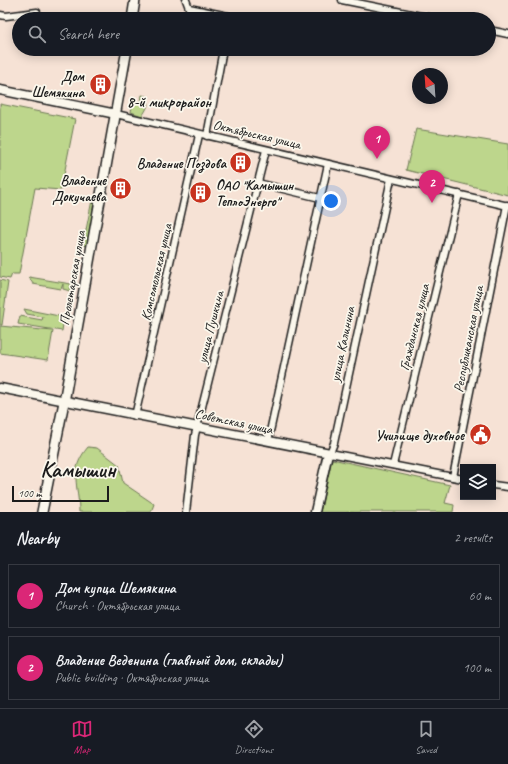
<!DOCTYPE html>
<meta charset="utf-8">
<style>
body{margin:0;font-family:Caveat,sans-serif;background:#20242c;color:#f1f3f6}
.controls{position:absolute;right:12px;bottom:12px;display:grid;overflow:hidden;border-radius:0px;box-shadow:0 2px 10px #0003}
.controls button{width:36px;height:36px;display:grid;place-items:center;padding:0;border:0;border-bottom:1px solid #363941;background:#171b24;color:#f1f3f6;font:20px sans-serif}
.compass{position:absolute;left:412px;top:68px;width:36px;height:36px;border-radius:50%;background:#171b24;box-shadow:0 2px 10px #0003;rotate:335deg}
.scale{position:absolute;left:12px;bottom:10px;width:97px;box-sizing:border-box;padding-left:4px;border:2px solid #1c1c1c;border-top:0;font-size:11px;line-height:14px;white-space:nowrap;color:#1c1c1c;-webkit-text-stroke:3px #fbf7ec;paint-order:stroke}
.you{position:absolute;left:331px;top:201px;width:14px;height:14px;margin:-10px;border:3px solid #fff;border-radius:50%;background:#1a73e8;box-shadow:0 0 0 6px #1a73e833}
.badge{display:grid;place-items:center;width:26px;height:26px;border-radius:50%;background:#db2777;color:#fff;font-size:13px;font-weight:700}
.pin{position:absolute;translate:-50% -33px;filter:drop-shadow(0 1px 2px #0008)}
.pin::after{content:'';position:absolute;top:21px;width:14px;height:12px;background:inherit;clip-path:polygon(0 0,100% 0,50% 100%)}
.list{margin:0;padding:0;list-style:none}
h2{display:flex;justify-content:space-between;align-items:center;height:52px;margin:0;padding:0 16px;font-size:17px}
h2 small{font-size:13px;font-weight:400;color:#9ea1a6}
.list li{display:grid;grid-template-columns:26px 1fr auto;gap:12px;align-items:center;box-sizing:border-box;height:64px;margin:0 8px 8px;padding:0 8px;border:1px solid #363941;border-radius:0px}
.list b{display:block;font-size:15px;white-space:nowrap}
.list p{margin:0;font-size:13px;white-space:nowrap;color:#9ea1a6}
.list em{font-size:13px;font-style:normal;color:#9ea1a6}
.icon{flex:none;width:22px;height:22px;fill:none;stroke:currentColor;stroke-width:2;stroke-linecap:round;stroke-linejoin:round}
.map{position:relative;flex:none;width:508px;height:512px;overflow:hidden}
.search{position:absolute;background:#171b24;box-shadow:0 2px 10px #0003;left:12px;right:12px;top:12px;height:44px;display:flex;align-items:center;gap:10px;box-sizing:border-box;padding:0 14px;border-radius:22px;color:#9ea1a6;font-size:15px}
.sheet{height:196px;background:#171b24}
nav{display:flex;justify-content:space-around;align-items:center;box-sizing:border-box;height:56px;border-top:1px solid #363941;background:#171b24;font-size:11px;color:#9ea1a6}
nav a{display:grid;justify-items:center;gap:2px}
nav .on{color:#db2777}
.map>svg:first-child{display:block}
.green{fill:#bdd68c;stroke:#6c7954}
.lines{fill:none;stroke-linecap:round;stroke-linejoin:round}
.street-casing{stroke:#1c1c1c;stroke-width:9}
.secondary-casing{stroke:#1c1c1c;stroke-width:11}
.primary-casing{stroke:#1c1c1c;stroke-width:12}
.street{stroke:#fbf7ec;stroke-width:6}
.secondary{stroke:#fbf7ec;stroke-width:8}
.primary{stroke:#fbf7ec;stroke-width:9}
.labels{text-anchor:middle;stroke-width:3.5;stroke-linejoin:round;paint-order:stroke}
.poi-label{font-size:14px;font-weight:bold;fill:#1c1c1c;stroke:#fbf7ec;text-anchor:end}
.street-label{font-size:14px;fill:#1c1c1c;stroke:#fbf7ec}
.neighbourhood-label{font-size:15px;font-weight:bold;fill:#1c1c1c;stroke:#fbf7ec}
.town-label{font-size:22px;font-weight:bold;fill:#1c1c1c;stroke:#fbf7ec}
</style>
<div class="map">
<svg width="508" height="512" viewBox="0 0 508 512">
<rect width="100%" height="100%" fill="#f6e2d5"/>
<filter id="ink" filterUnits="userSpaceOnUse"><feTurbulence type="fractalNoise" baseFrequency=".025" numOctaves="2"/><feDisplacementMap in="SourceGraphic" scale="8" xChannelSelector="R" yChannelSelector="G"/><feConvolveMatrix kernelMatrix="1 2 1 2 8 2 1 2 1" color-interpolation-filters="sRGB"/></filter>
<g filter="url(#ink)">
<g class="green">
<path d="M142 95 146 96C150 104 147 109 142 116L131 112 133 100 141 102Z"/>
<path d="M0 104 75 119 61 190 35 188 19 274H12L10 279 0 277Z"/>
<path d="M416 129 508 144V195L406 170Z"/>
<path d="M92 200H96L87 246 83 245Z"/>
<path d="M29 277 71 284 70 291 63 289V284L61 289 33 284Z"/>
<path d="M0 280 8 282 2 325H0Z"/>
<path d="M24 309 64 317 62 331 18 324 20 316 42 320 43 317 27 314Z"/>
<path d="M0 326 53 331 48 360 0 353Z"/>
<path d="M88 447 97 448 119 465 123 483 154 504 151 512H79C79 485 68 471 88 447Z"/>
<path d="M332 459 450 485 445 503 454 505 453 512H320Z"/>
</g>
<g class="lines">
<defs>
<g id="street">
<path d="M186 0 189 8 228 16V19"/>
<path d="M342 0 436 19"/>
<path d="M0 15 6 16 37 12"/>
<path d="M489 30 508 34"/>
<path d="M116 114 508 206"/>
<path d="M207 136 223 49"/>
<path d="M391 179 334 443 330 453 463 479"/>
<path d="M258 183 320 198"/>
<path d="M135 416 199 135"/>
<path d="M268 441 328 164"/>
<path d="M393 465 459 194"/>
<path d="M453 477 507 205"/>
<path d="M493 485 508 487"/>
<path d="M186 512 195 435 266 150"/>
</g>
<g id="secondary">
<path d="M0 90 116 114"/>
<path d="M0 388 330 453H328L315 512"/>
</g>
<g id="primary">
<path d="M132 19 135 0"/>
<path d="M42 512 64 402 127 49"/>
</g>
</defs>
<use href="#street" class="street-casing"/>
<use href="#secondary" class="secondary-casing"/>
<use href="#primary" class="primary-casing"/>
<use href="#street" class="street"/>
<use href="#secondary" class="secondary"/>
<use href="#primary" class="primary"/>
</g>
</g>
<defs>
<symbol id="building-disc" viewBox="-11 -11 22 22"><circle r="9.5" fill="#c8321e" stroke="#fbf7ec"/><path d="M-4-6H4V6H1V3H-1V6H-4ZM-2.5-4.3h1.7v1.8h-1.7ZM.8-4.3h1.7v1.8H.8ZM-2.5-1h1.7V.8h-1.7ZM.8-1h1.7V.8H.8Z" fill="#fff"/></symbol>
<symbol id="civic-disc" viewBox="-11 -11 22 22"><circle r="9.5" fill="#c8321e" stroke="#fbf7ec"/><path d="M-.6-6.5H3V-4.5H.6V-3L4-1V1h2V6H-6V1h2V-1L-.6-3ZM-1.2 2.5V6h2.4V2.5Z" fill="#fff"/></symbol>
</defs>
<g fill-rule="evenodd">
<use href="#building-disc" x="88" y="72" width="25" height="25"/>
<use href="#building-disc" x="228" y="150" width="25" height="25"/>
<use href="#building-disc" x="108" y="176" width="25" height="25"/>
<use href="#building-disc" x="188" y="180" width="25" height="25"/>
<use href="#civic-disc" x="468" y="422" width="25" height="25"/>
</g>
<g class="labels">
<g class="poi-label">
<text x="84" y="81">Дом<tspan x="84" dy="16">Шемякина</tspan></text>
<text x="226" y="168">Владение Поздова</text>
<text x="106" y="185">Владение<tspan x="106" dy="16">Докучаева</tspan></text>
<text x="216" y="190" text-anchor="start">ОАО "Камышин<tspan x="216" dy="16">ТеплоЭнерго"</tspan></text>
<text x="464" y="440">Училище духовное</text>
</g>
<g class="street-label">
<text transform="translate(257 134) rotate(13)" y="5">Октябрьская улица</text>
<text transform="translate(156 272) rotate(-77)" y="5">Комсомольская улица</text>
<text transform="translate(72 278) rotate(-80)" y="5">Пролетарская улица</text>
<text transform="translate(210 327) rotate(-76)" y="5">улица Пушкина</text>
<text transform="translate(414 327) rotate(-76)" y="5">Гражданская улица</text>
<text transform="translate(468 339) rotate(-79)" y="5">Республиканская улица</text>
<text transform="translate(342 344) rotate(-78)" y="5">улица Калинина</text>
<text transform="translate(234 421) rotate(12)" y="5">Советская улица</text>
</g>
<g class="neighbourhood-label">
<text x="169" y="107">8-й микрорайон</text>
</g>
<g class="town-label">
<text x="78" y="477">Камышин</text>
</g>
</g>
</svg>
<div class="controls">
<button><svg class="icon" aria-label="layers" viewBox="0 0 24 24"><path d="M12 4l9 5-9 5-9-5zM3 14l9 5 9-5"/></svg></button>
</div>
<svg class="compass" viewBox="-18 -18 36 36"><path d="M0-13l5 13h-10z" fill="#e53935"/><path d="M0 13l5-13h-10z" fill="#9ea1a6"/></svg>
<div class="scale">100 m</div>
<div class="you"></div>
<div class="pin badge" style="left:377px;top:159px">1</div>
<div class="pin badge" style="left:432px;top:203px">2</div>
<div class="search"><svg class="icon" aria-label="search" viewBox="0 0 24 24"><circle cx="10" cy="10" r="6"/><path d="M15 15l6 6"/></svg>Search here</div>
</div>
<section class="sheet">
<h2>Nearby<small>2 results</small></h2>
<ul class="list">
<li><span class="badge">1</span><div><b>Дом купца Шемякина</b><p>Church · Октябрьская улица</p></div><em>60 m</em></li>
<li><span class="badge">2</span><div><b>Владение Веденина (главный дом, склады)</b><p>Public building · Октябрьская улица</p></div><em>100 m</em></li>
</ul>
</section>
<nav>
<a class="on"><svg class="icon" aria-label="map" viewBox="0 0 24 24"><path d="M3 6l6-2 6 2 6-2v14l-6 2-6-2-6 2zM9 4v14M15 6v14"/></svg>Map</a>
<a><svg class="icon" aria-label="directions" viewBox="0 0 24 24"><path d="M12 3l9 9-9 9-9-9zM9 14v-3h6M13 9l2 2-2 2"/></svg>Directions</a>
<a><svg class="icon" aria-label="saved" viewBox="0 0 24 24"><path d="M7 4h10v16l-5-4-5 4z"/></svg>Saved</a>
</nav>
